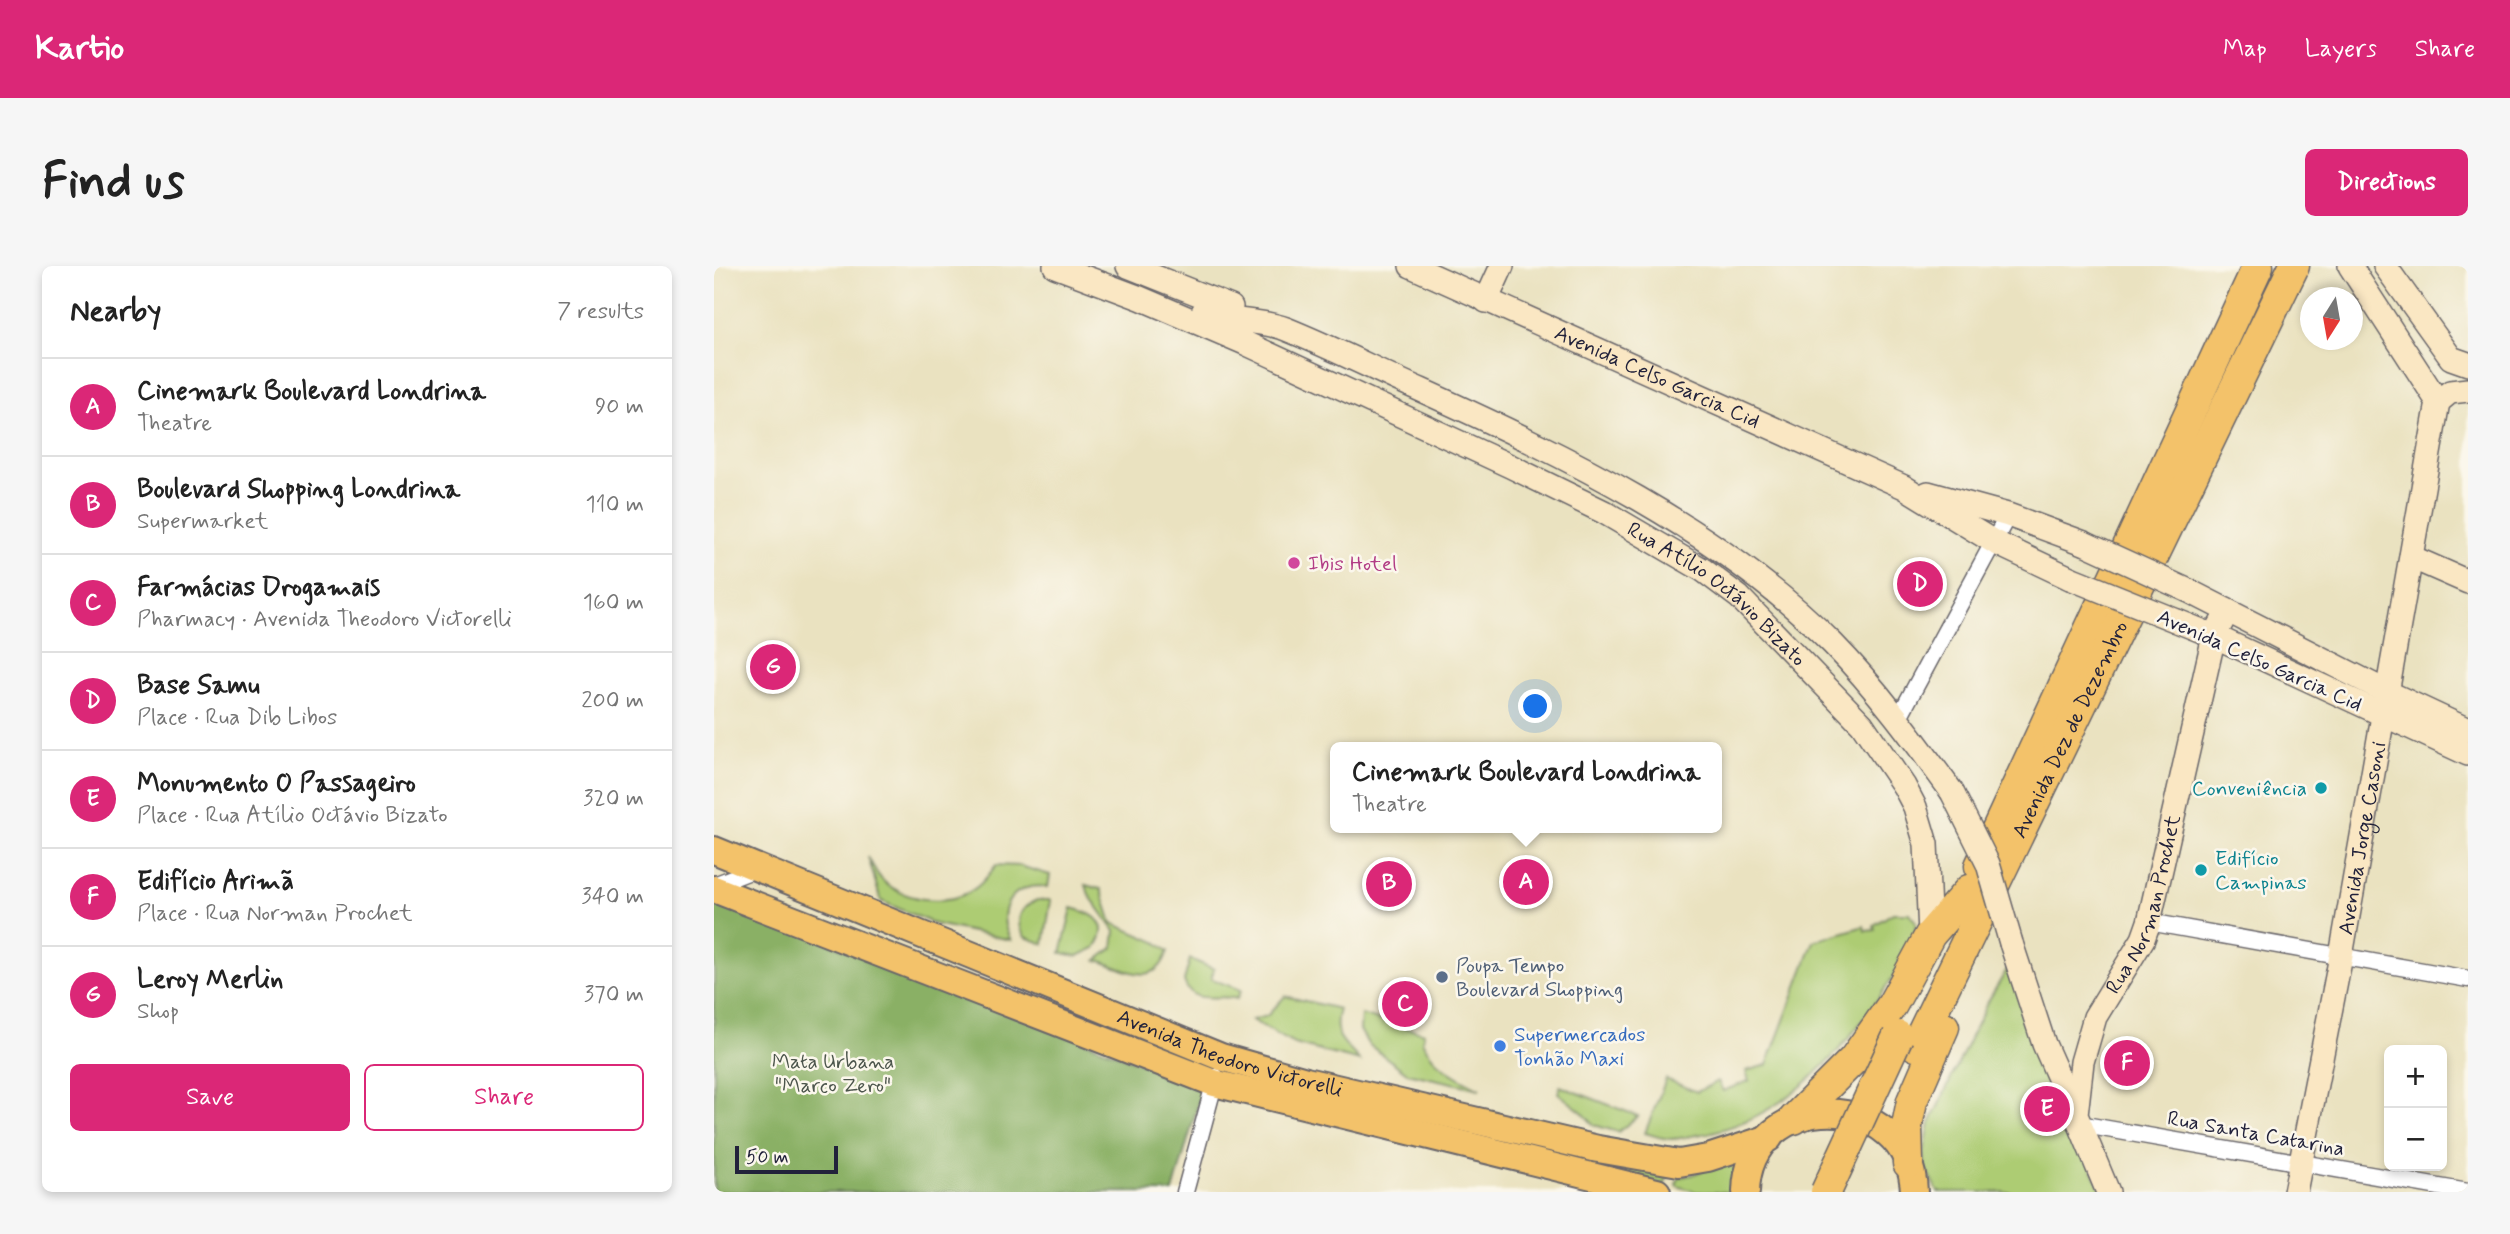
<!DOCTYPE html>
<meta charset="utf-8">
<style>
body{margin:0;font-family:Mynerve,sans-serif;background:#f6f6f6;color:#222}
.controls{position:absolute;right:21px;bottom:21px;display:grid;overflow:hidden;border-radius:10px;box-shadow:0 4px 10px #0003}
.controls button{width:63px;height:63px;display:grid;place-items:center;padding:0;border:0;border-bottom:2px solid #e0e0e0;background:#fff;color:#222;font:35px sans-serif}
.compass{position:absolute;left:1586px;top:21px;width:63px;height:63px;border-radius:50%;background:#fff;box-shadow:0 4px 10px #0003;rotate:191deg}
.scale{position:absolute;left:21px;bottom:18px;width:103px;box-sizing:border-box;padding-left:7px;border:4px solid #22223b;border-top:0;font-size:19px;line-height:24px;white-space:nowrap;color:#22223b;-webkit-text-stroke:5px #fbf7ec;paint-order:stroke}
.you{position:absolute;left:822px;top:441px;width:24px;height:24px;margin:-18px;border:5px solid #fff;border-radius:50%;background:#1a73e8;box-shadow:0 0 0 10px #1a73e833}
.badge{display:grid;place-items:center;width:46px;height:46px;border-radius:50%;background:#db2777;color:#fff;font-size:23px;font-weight:700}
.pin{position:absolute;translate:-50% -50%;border:4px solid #fff;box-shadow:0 2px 7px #0006}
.popup{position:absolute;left:616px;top:476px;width:392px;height:91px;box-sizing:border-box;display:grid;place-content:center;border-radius:10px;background:#fff;filter:drop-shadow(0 2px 5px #0005);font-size:23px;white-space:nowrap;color:#767676}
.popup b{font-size:26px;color:#222}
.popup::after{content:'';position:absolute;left:50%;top:100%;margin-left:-14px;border:14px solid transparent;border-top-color:#fff}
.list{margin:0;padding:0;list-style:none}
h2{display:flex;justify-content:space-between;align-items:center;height:91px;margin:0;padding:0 28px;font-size:30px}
h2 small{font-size:23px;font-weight:400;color:#767676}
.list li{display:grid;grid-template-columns:46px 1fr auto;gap:21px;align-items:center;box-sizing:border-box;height:98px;padding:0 28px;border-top:2px solid #e0e0e0}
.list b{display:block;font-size:26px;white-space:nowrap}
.list p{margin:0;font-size:23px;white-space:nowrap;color:#767676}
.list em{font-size:23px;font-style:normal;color:#767676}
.actions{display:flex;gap:14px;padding:21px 28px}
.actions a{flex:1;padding:16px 0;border:2px solid #db2777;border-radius:10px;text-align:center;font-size:24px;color:#db2777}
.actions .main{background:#db2777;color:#fff}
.map{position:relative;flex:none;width:1754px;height:926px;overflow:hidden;border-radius:10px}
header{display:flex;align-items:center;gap:42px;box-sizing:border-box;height:98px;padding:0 35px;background:#db2777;color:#fff}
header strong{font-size:33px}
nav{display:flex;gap:38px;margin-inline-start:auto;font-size:24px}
.intro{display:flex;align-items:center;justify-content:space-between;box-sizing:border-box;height:168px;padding:0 42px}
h1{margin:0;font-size:49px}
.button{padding:18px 32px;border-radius:10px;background:#db2777;color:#fff;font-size:24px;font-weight:700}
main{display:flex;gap:42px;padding:0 42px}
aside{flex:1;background:#fff;border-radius:10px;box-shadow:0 4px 10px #0003}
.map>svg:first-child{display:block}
.green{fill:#adcc73;stroke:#687757;stroke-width:2}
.forest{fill:#8ab065;stroke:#566950;stroke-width:2}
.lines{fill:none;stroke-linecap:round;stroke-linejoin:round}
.street-casing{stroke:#68656a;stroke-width:19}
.secondary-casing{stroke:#68656a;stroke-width:26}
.primary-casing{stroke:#68656a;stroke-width:30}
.highway-casing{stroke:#68656a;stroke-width:33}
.street{stroke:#fff;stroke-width:16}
.secondary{stroke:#fae7c3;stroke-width:23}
.primary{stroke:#f3c26a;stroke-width:26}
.highway{stroke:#f3c26a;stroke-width:30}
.secondary-bridge-casing{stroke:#68656a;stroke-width:26;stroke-linecap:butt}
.highway-bridge-casing{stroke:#68656a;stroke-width:33;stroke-linecap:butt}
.secondary-bridge{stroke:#fae7c3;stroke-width:23}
.highway-bridge{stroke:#f3c26a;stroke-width:30}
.hotel-dot{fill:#d1479c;stroke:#fbf7ec;stroke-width:2.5}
.culture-dot{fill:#0f9aa8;stroke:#fbf7ec;stroke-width:2.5}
.service-dot{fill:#5c6f8a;stroke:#fbf7ec;stroke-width:2.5}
.shop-dot{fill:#3f7fe0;stroke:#fbf7ec;stroke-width:2.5}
.labels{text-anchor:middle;stroke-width:5;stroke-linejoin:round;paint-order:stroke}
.street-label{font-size:21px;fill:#22223b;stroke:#fbf7ec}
.hotel-label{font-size:21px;fill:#b23c85;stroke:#fbf7ec;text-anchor:start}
.culture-label{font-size:21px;fill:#0d838f;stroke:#fbf7ec;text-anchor:end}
.service-label{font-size:21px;fill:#4e5e75;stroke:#fbf7ec;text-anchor:start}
.shop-label{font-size:21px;fill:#366cbe;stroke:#fbf7ec;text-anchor:start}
.park-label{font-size:21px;fill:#4c554c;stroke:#fbf7ec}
</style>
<header>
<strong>Kartio</strong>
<nav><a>Map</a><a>Layers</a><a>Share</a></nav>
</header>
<div class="intro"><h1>Find us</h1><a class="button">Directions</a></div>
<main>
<aside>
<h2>Nearby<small>7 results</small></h2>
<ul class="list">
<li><span class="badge">A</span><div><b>Cinemark Boulevard Londrina</b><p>Theatre</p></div><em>90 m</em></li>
<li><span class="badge">B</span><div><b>Boulevard Shopping Londrina</b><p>Supermarket</p></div><em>110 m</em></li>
<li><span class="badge">C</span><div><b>Farmácias Drogamais</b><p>Pharmacy · Avenida Theodoro Victorelli</p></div><em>160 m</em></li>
<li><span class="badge">D</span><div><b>Base Samu</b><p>Place · Rua Dib Libos</p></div><em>200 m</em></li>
<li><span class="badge">E</span><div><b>Monumento O Passageiro</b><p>Place · Rua Atílio Octávio Bizato</p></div><em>320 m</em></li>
<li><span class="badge">F</span><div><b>Edifício Arimã</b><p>Place · Rua Norman Prochet</p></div><em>340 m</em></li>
<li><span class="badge">G</span><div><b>Leroy Merlin</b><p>Shop</p></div><em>370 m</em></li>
</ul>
<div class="actions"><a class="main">Save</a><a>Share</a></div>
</aside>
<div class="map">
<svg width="1754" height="926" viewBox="0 0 1754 926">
<rect width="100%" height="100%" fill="#fbf7ec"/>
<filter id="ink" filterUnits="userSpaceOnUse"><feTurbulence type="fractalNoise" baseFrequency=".0143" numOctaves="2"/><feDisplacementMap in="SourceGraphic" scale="14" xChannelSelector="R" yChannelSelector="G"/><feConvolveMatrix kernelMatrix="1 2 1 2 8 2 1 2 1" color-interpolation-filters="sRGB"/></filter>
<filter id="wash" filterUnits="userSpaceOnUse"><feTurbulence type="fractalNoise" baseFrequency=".00686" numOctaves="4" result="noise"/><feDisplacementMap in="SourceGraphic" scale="28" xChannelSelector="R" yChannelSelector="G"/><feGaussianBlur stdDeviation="1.57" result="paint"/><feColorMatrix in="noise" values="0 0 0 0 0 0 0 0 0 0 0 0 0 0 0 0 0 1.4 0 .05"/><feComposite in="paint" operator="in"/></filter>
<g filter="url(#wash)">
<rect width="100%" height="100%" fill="#eae2c0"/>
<g class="green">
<path d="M154 591C160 602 166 615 177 621 201 637 242 639 264 620 271 614 277 606 282 599L306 600 336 609 334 621C299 615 279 644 297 674L221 658 167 635Z"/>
<path d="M372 619 387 623 398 657 442 676 454 685C441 724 413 703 383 694L399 682 401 665 375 629Z"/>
<path d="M323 634H337L330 678 311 671C299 655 306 641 323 634Z"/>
<path d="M358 642C379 647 399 657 381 682L364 690 347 687Z"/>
<path d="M1179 647H1195L1202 656C1201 681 1182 707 1168 727 1123 794 1066 856 983 869 975 870 965 873 957 873 948 873 939 869 931 867L952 813 983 826 1004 815 1009 825 1035 815 1032 805 1053 799 1100 675 1150 660 1151 665 1161 664 1160 659Z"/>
<path d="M476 693 500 703 497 713 527 724 523 733C504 727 478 741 470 715Z"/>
<path d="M1294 702 1388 926H1224L1211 902 1210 886 1216 857 1273 737Z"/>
<path d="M571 730 625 743C617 770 629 775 646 795L580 778 538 754 553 750Z"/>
<path d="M647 749 710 767 708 775C721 801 741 810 766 823L693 807 654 778 646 764Z"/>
<path d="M846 820 924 850 904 866 880 859 868 846 844 827Z"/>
<path d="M1027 886 1021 908 1020 926H982L963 920 962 918 966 911 978 909Z"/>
<path d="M863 890 956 906 950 919 862 894Z"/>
</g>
<path class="forest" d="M0 633 489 821 459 926H0Z"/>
</g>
<g filter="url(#ink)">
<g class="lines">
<defs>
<g id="street">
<path d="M1184 453 1294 249"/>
<path d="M0 619 44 602"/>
<path d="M1435 656 1754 713"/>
<path d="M1365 858 1754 926"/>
<path d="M471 926 502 811"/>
</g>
<g id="secondary">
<path id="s1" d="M341 0 426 32 531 77 796 200 890 246 953 283 989 304 1025 331 1148 458 1190 520 1201 541 1212 578 1216 669"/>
<path d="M414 0 517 41"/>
<path id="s2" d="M697 0 1190 221 1280 276 1356 312"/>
<path d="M1636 0 1724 136"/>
<path d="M1671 0 1737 92 1754 98"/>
<path d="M772 35 788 0"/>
<path d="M489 46C516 57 546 53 572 63 617 81 662 104 707 124 852 190 1005 263 1119 378 1163 423 1201 475 1238 526"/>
<path d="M1724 136 1736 126 1754 124"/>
<path d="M1214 227 1294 249 1370 277"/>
<path d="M1697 291 1754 316"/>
<path d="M1475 325 1673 426 1754 464"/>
<path d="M1463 355 1500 370 1754 488"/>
<path d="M1297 677 1330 778 1361 848"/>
<path id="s3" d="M1394 926 1362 849 1368 796 1381 751 1429 673 1435 656 1500 370 1514 345"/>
<path id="s4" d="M1581 926 1627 690 1724 136"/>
</g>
<g id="primary">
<path id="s5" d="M0 584 507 791 592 815 884 883 965 897 994 892 1055 872"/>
<path d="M0 623 500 817 943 926"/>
<path d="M1032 926C1034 821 1197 820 1200 926"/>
</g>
<g id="highway">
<path d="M1266 600 1544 0"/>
<path id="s6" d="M1202 780 1580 0"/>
<path d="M1080 853 1140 793 1178 739 1216 669 1255 624"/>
<path d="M1194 897 1193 860 1198 835 1230 761"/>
</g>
</defs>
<use href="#street" class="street-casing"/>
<use href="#secondary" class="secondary-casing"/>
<use href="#primary" class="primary-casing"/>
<use href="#highway" class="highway-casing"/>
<use href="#street" class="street"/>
<use href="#secondary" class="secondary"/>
<use href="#primary" class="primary"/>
<use href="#highway" class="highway"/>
<defs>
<g id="secondary-bridge">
<path d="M1370 277 1475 325"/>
<path d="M1356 312 1463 355"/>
<path d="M1238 526 1274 598 1297 677"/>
</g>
<path id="highway-bridge" d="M1112 926 1184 770"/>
</defs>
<use href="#secondary-bridge" class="secondary-bridge-casing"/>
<use href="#highway-bridge" class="highway-bridge-casing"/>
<use href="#secondary-bridge" class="secondary-bridge"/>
<use href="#highway-bridge" class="highway-bridge"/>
</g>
</g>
<circle class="hotel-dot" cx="580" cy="297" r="7"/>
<g class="culture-dot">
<circle cx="1607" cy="522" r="7"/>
<circle cx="1487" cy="604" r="7"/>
</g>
<circle class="service-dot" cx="728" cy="711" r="7"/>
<circle class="shop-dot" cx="786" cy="780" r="7"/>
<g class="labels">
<g class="street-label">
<text dy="7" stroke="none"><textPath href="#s2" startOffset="270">Avenida Celso Garcia Cid</textPath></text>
<text dy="7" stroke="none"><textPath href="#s1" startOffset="742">Rua Atílio Octávio Bizato</textPath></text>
<text transform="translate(1546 394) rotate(24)" y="7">Avenida Celso Garcia Cid</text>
<text dy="7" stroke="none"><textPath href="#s6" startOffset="352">Avenida Dez de Dezembro</textPath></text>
<text dy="7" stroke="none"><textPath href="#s4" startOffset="360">Avenida Jorge Casoni</textPath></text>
<text dy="7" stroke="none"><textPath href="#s3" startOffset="308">Rua Norman Prochet</textPath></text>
<text dy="7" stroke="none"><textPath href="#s5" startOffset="555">Avenida Theodoro Victorelli</textPath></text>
<text transform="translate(1542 867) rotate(10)" y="7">Rua Santa Catarina</text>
</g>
<g class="hotel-label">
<text x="594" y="304">Ibis Hotel</text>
</g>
<g class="culture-label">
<text x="1593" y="529">Conveniência</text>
<text x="1501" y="599" text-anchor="start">Edifício<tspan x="1501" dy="24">Campinas</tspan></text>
</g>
<g class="service-label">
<text x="742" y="706">Poupa Tempo<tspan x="742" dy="24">Boulevard Shopping</tspan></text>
</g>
<g class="shop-label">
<text x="800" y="775">Supermercados<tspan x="800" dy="24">Tonhão Maxi</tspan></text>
</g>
<g class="park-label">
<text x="119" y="802">Mata Urbana<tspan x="119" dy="24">"Marco Zero"</tspan></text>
</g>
</g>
</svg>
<div class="controls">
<button>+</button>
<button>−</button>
</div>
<svg class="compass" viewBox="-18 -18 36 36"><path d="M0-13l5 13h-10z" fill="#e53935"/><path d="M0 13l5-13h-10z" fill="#767676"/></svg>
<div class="scale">50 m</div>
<div class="you"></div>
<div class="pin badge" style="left:812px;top:616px">A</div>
<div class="popup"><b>Cinemark Boulevard Londrina</b>Theatre</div>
<div class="pin badge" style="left:675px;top:618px">B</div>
<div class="pin badge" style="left:691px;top:738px">C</div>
<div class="pin badge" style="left:1206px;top:318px">D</div>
<div class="pin badge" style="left:1333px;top:843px">E</div>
<div class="pin badge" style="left:1413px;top:797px">F</div>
<div class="pin badge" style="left:59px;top:401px">G</div>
</div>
</main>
